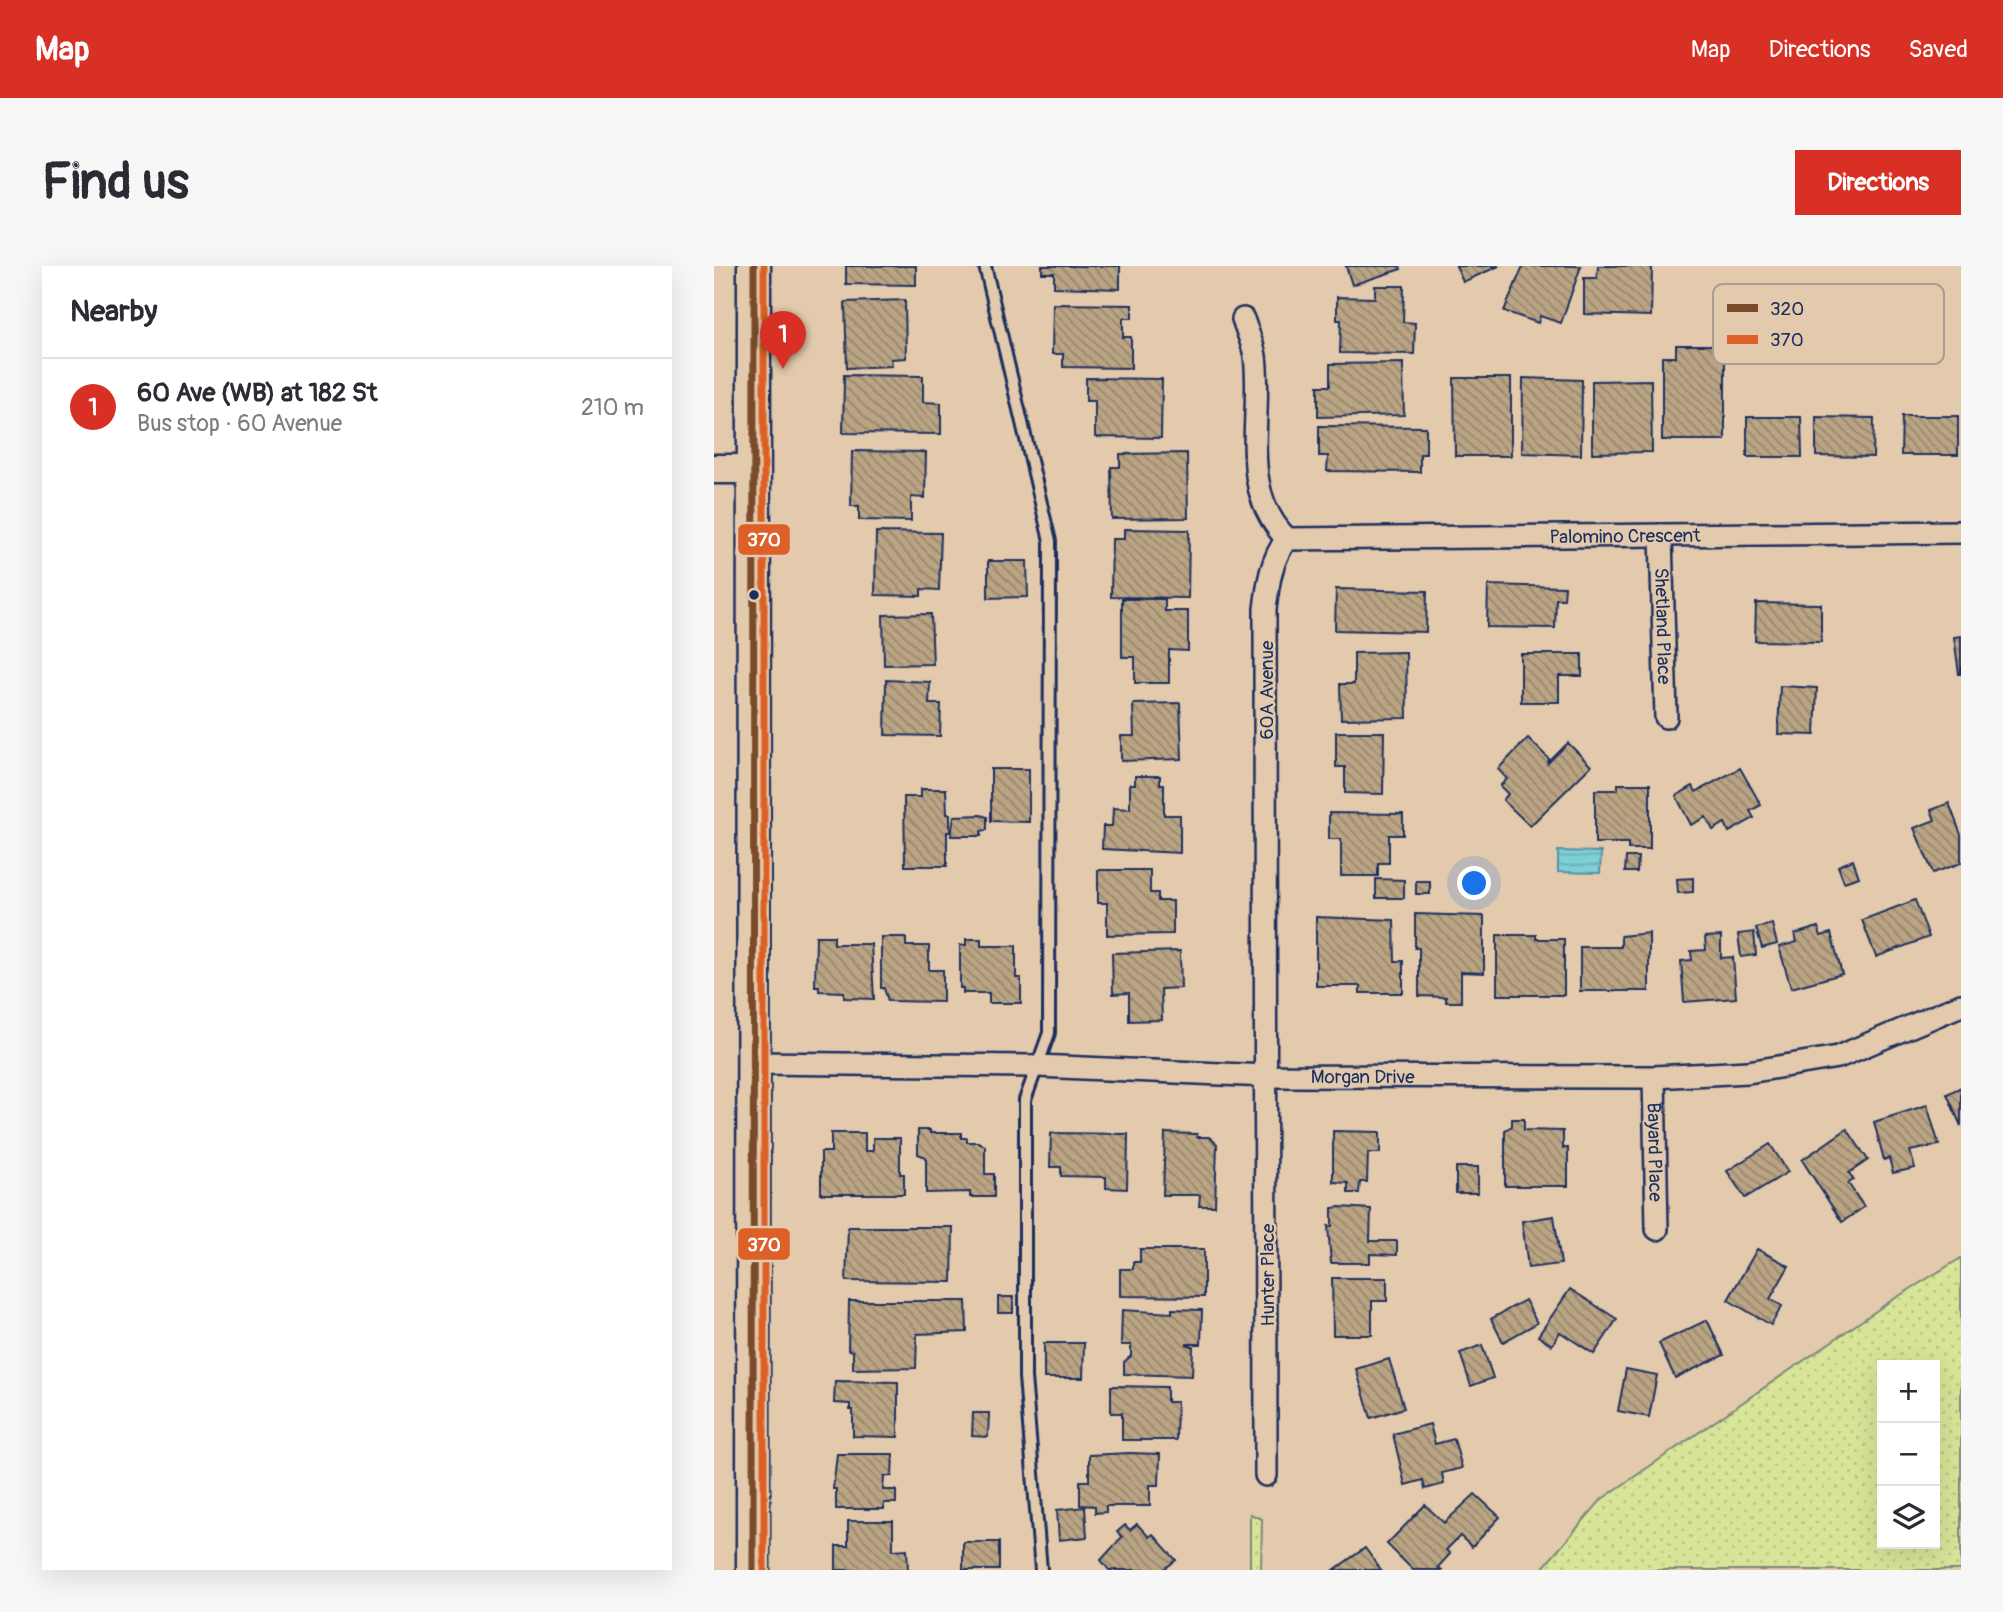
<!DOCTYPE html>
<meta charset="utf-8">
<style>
body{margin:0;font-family:Pangolin,sans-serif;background:#f7f7f7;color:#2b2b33}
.controls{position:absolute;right:21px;bottom:21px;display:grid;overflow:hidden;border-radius:0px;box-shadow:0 7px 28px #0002}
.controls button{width:63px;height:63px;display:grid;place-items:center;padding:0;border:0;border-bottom:2px solid #e1e1e2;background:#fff;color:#2b2b33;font:35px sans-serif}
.you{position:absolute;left:761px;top:618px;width:24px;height:24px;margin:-18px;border:5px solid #fff;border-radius:50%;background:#1a73e8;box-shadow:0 0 0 10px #1a73e833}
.badge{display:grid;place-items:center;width:46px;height:46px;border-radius:50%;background:#d93025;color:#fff;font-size:23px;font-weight:700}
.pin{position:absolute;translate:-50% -58px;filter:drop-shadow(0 2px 4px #0008)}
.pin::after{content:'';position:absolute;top:37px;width:24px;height:21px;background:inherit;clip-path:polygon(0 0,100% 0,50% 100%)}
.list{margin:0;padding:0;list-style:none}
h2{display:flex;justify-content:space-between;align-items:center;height:91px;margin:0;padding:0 28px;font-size:30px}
h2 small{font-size:23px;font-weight:400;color:#7c7c81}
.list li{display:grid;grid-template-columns:46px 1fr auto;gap:21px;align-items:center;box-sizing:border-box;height:98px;padding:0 28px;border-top:2px solid #e1e1e2}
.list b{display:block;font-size:26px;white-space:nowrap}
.list p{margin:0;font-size:23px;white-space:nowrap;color:#7c7c81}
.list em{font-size:23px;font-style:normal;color:#7c7c81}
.icon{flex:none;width:38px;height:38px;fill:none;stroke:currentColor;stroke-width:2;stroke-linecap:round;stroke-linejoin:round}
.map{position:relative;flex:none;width:1247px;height:1304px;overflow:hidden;border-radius:0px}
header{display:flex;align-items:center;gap:42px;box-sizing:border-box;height:98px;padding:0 35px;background:#d93025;color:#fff}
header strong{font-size:33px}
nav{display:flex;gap:38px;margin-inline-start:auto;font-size:24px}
.intro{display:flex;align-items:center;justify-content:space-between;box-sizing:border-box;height:168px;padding:0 42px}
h1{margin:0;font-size:49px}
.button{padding:18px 32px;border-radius:0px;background:#d93025;color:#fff;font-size:24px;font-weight:700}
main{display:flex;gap:42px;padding:0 42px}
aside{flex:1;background:#fff;border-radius:0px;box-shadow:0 7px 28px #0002}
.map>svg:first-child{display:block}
.park{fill:url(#park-dots);stroke:#7a8a7a;stroke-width:2;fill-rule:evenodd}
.water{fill:url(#water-rules);stroke:#5690a6;stroke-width:2}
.building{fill:url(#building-back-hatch);stroke:#1b2f5e;stroke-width:2}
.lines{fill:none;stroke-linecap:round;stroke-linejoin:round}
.service-casing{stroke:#1b2f5e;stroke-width:16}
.minor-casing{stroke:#1b2f5e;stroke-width:26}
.tertiary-casing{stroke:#1b2f5e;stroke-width:33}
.secondary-casing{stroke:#1b2f5e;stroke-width:37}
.service{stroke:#e4caac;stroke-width:10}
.minor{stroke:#e4caac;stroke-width:21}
.tertiary{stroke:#e4caac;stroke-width:28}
.secondary{stroke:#e4caac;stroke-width:32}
.bus-1-casing{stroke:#e4caac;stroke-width:12}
.bus-2-casing{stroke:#e4caac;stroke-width:12}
.bus-1{stroke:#7a4b2a;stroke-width:7}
.bus-2{stroke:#dc6028;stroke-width:7}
.bus-dot{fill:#1b2f5e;stroke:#e4caac;stroke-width:2.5}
.labels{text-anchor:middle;stroke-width:5;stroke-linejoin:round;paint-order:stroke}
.street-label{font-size:19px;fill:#1b2f5e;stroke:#e4caac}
.key{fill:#e4caac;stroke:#a89c95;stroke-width:2}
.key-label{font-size:19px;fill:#1b2f5e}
.line-badge{stroke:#e4caac;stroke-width:2.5}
.badge-label{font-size:19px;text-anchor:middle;font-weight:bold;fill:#fff}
</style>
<header>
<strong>Map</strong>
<nav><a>Map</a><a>Directions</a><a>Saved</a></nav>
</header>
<div class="intro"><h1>Find us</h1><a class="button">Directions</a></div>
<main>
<aside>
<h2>Nearby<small></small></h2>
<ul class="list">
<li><span class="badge">1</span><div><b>60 Ave (WB) at 182 St</b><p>Bus stop · 60 Avenue</p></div><em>210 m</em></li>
</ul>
</aside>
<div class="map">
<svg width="1247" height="1304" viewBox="0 0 1247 1304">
<defs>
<pattern id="park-dots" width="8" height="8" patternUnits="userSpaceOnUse" patternTransform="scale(1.75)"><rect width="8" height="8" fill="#d8e497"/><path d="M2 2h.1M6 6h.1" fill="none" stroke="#b9c485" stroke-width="1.8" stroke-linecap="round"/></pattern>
<pattern id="water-rules" width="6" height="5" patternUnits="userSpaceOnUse" patternTransform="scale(1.75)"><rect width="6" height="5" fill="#7ed0d6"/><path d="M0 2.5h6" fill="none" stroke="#6cb3ba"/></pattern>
<pattern id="building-back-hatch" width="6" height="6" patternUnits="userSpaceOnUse" patternTransform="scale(1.75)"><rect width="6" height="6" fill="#baa483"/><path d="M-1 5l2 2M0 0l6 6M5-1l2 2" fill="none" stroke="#96866e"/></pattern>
</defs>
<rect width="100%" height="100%" fill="#e4caac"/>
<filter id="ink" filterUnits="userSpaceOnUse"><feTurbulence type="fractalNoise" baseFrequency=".0143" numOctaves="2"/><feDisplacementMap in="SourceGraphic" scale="14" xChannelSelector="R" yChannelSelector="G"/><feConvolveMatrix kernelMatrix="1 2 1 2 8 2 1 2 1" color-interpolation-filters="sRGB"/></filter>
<g filter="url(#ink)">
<g class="park">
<path d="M1247 992V1304H827L888 1233 1175 1036ZM1221 1099V1278H1168V1099Z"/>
<path d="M536 1248 548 1253 547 1304H536Z"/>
</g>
<path class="water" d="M844 585 887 586 886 607 844 606Z"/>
<g class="building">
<path d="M132 0H202V19L132 18Z"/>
<path d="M328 0H406V23L340 21V7H328Z"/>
<path d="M632 0H686L687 3 638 19Z"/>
<path d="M742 0H785L749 16Z"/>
<path d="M809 0H867L847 57 826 50 824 57 790 45Z"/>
<path d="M884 0H938L937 50 870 48V12H883Z"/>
<path d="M661 20H690L689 56 701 57 700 88 626 87 627 54H623V31L661 32Z"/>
<path d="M191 34 192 92 177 93 178 100 133 102 131 36Z"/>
<path d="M339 38 418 39V52H409V71H417V102L349 101V88H338Z"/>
<path d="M962 79H1011V174H948V91H962Z"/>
<path d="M689 97 690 149 604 151V120H616V98Z"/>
<path d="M130 109 209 110V136L227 137V168L129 167Z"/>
<path d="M372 112 448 113 447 172 381 171V135H372Z"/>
<path d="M740 112H797V190H741Z"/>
<path d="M809 112 868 114 867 189 808 187Z"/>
<path d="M937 114 938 186 878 187V115Z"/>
<path d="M1188 150H1244V189H1187Z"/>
<path d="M1033 151H1087L1088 191H1033Z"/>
<path d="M1102 151 1160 152 1159 191 1102 190Z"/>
<path d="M605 160 712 161V188H706V206L613 205 614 190H605Z"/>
<path d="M138 185 212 186 211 232 197 231V255L145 254V240H137Z"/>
<path d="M473 187 474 252 398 253 397 201H406V188Z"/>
<path d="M410 263 475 264 474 332 397 331 398 273H410Z"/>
<path d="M162 266 227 267 225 324 207 323V330L161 329Z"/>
<path d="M274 295H313L314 331 274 332Z"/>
<path d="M774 319 851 321 850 333H842L841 362 773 361Z"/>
<path d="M622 323 713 325 712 366 621 364Z"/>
<path d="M408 333H451V345H474V385L455 384V417H421V391H408Z"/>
<path d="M1042 337 1107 338V376L1041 375Z"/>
<path d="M217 348 219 398 170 399 169 349Z"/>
<path d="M1247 370V408H1245L1240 371Z"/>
<path d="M692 386 693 452 627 453 626 418H640V387Z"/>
<path d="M807 388H868V410H845V436H807Z"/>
<path d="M172 414 216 416 215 438H227L226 470 171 469Z"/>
<path d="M1066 420 1103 422 1101 469 1064 468Z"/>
<path d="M466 437 468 493 407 495V470H420L419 438Z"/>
<path d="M622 466H670L669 528 631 527V501H622Z"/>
<path d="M814 472 835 493 834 497 854 477 877 500 816 560 789 534 794 528 786 520 793 513 784 503Z"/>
<path d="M1026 502 1047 539 1036 545 1040 552 1015 566 1011 557 999 564 992 551 977 559 962 530 979 520 982 526Z"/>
<path d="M277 503H315V556L277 555Z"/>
<path d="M421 510H446V518H450V549H466V587L388 583 389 560H398L399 542 416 543V518H421Z"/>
<path d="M904 518H936V583H914V577H881V524H904Z"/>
<path d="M207 523H232L233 548H236V566H233V600H191L190 531H207Z"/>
<path d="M1235 537 1247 569V597L1219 607 1200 562 1221 554 1217 544Z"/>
<path d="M615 547 689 548V569H675V597H664V610H627V573H615Z"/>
<path d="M267 549 273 551V564L267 565V570H237L240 550Z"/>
<path d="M912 591H924L923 606H911Z"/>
<path d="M1139 594 1145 611 1130 616 1124 600Z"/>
<path d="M384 604H436V627H444V635H459V668L393 669V637H384Z"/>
<path d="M979 612V626L964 627 963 613Z"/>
<path d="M662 613 690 614V632H662Z"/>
<rect x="702" y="615" width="14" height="13"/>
<path d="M1201 634 1215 671 1162 691 1148 654Z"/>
<path d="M701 648 770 650V707L747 706V736H732V731L705 730V682H701Z"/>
<path d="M602 651 680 654 681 695H689V727H646V720H602Z"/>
<path d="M1058 658 1063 678 1048 682 1042 662Z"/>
<path d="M1104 661 1107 670 1117 667 1128 708 1077 722 1065 681 1083 676 1081 668Z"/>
<path d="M1040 666 1042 689 1027 691 1024 668Z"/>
<path d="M935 667V725H866V681H907V670Z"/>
<path d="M783 669H822V673H850V729H783Z"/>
<path d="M102 670H120V678H157L160 733 130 732V726L105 725V720H101Z"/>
<path d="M1007 670V692L1019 691 1022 732 970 736 967 695 978 694 977 685 992 684 991 671Z"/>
<path d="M167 671H192V680H215V704H229V736L174 735 170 722H167Z"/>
<path d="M252 673H267V680H302V712H307V737H275V727H249V722H246V679H252Z"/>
<path d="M466 685 467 722 447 723 448 754 415 755V727L399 728 398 687Z"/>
<path d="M1247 821V860L1233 828Z"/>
<path d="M1213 839 1225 879 1196 885 1201 902 1179 907 1175 892 1170 894 1160 856Z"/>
<path d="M798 853H810V864L849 865V882H854V920H791V864L798 860Z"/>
<path d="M1133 863 1154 894 1135 907 1140 914 1134 917 1150 941 1128 956 1088 894Z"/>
<path d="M204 864H216V867H247V872H253V876H264L271 880V908H280V931H256V926L212 927V891L204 888Z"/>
<path d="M619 865 666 866V887H654L653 916H646L645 927H634V917L619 916Z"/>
<path d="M117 867H151V885H159V872H186V908H190V928H107V886H117Z"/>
<path d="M337 867 414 868 413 923 392 922V911L347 910V901H336Z"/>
<path d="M451 867 483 868V871H495L503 878 501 940H485L486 929H449Z"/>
<path d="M1056 878 1074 906 1031 932 1013 905Z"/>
<rect x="742" y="901" width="22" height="26"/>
<path d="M625 941 657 943 656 975H683V989L656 988V997H617L614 960H618V942Z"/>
<path d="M840 950 847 998 814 1002 808 955Z"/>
<path d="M134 961H239L238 1016 132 1015Z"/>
<path d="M426 983H490V1031L406 1030V1003H419V996H426Z"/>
<path d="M1043 983 1075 1000 1056 1033 1068 1040 1057 1059 1014 1034Z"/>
<path d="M618 1012H673V1035H658V1069H619Z"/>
<path d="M856 1023 903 1053 880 1088 846 1066 838 1079 824 1070Z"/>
<rect x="284" y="1031" width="15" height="16"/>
<path d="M811 1034 823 1057 789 1076 777 1053Z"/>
<path d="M135 1035H252L253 1066 203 1068 202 1102 139 1103V1085L134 1084Z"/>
<path d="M458 1043 488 1044 487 1078H472L479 1081 478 1110 410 1108V1096L417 1090V1079H407L408 1044 458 1047Z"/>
<path d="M993 1054 1010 1089 961 1112 945 1077Z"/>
<path d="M330 1077H370L369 1112H330Z"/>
<path d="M768 1079 779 1112 757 1120 746 1087Z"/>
<path d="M675 1093 690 1142 657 1152 642 1103Z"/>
<path d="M912 1103 943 1109 935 1151 904 1145Z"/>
<path d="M121 1115 184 1116V1171L139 1170V1144H136V1138L120 1137Z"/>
<path d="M397 1120 453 1121V1136H463L462 1174H408V1147H397Z"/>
<path d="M259 1147H275L274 1171 258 1170Z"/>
<path d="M716 1158 721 1178 740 1173 748 1202 728 1207 730 1218 711 1223 709 1214 691 1219 679 1168Z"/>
<path d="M415 1187 446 1188 445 1219H436V1240H392V1246L381 1247V1240L366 1239V1215H375V1189Z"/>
<path d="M123 1188H179L178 1210H170L169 1224H182V1237H170V1243H122V1223H119Z"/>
<path d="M761 1228 786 1251 758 1281 746 1270 732 1284 736 1288 724 1301 728 1304H699L673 1278 711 1239 730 1257Z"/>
<path d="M371 1241 373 1271 345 1274 343 1244Z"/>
<path d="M134 1255H179V1284L193 1283 194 1304H122V1280H134Z"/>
<path d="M423 1258 435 1271 439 1268 462 1294 449 1304H395L387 1294 408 1271 403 1266 411 1259 416 1264Z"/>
<rect x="249" y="1276" width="36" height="28"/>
<path d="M651 1282 667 1304H620Z"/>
</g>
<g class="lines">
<defs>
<path id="service" d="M271 0 336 275 335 767 311 834V1111L327 1304"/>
<g id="minor">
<path d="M529 53C533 65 539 78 541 90 549 152 523 223 573 273"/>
<path id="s1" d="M947 269 952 451"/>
<path id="s2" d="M573 273 1247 266"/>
<path id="s3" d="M38 797 323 800 553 810 940 811 1034 806 1124 791 1247 739"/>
<path id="s4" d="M940 811 943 963"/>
<path d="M552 1209 551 343C554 318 557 293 573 273"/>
</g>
<path id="tertiary" d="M0 203H39"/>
<path id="secondary" d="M39 1304 40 0"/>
</defs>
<use href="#service" class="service-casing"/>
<use href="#minor" class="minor-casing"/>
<use href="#tertiary" class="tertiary-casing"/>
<use href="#secondary" class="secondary-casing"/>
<use href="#service" class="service"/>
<use href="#minor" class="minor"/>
<use href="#tertiary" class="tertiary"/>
<use href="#secondary" class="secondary"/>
<defs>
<path id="bus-1" d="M39 1304 40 0"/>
<path id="bus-2" d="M50 1304V0"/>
</defs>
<use href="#bus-1" class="bus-1-casing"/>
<use href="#bus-2" class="bus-2-casing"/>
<use href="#bus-1" class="bus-1"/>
<use href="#bus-2" class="bus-2"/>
</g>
</g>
<circle class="bus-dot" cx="40" cy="329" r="6"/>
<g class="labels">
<g class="street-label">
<text dy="7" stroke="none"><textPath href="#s2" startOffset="338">Palomino Crescent</textPath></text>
<text dy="7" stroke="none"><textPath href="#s1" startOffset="91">Shetland Place</textPath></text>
<text transform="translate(552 424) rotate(-90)" y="7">60A Avenue</text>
<text dy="7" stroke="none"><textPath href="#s3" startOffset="611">Morgan Drive</textPath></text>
<text dy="7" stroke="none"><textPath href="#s4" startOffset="75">Bayard Place</textPath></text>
<text transform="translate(553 1009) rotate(-90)" y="7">Hunter Place</text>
</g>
</g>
<rect x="999" y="18" width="231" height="80" rx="10" class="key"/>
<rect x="1013" y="38" width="31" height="8" fill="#7a4b2a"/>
<rect x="1013" y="69" width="31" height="9" fill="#dc6028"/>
<g class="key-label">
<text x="1056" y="49">320</text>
<text x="1056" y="80">370</text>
</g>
<g class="line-badge">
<rect x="23" y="257" width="54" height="33" rx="7" fill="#dc6028"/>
<rect x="23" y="961" width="54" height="34" rx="7" fill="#dc6028"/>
</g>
<g class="badge-label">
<text x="50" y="280">370</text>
<text x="50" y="985">370</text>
</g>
</svg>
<div class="controls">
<button>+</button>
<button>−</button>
<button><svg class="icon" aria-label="layers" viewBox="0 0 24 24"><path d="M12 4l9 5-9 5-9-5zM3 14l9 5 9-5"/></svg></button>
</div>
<div class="you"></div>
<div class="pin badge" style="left:69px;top:103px">1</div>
</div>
</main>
